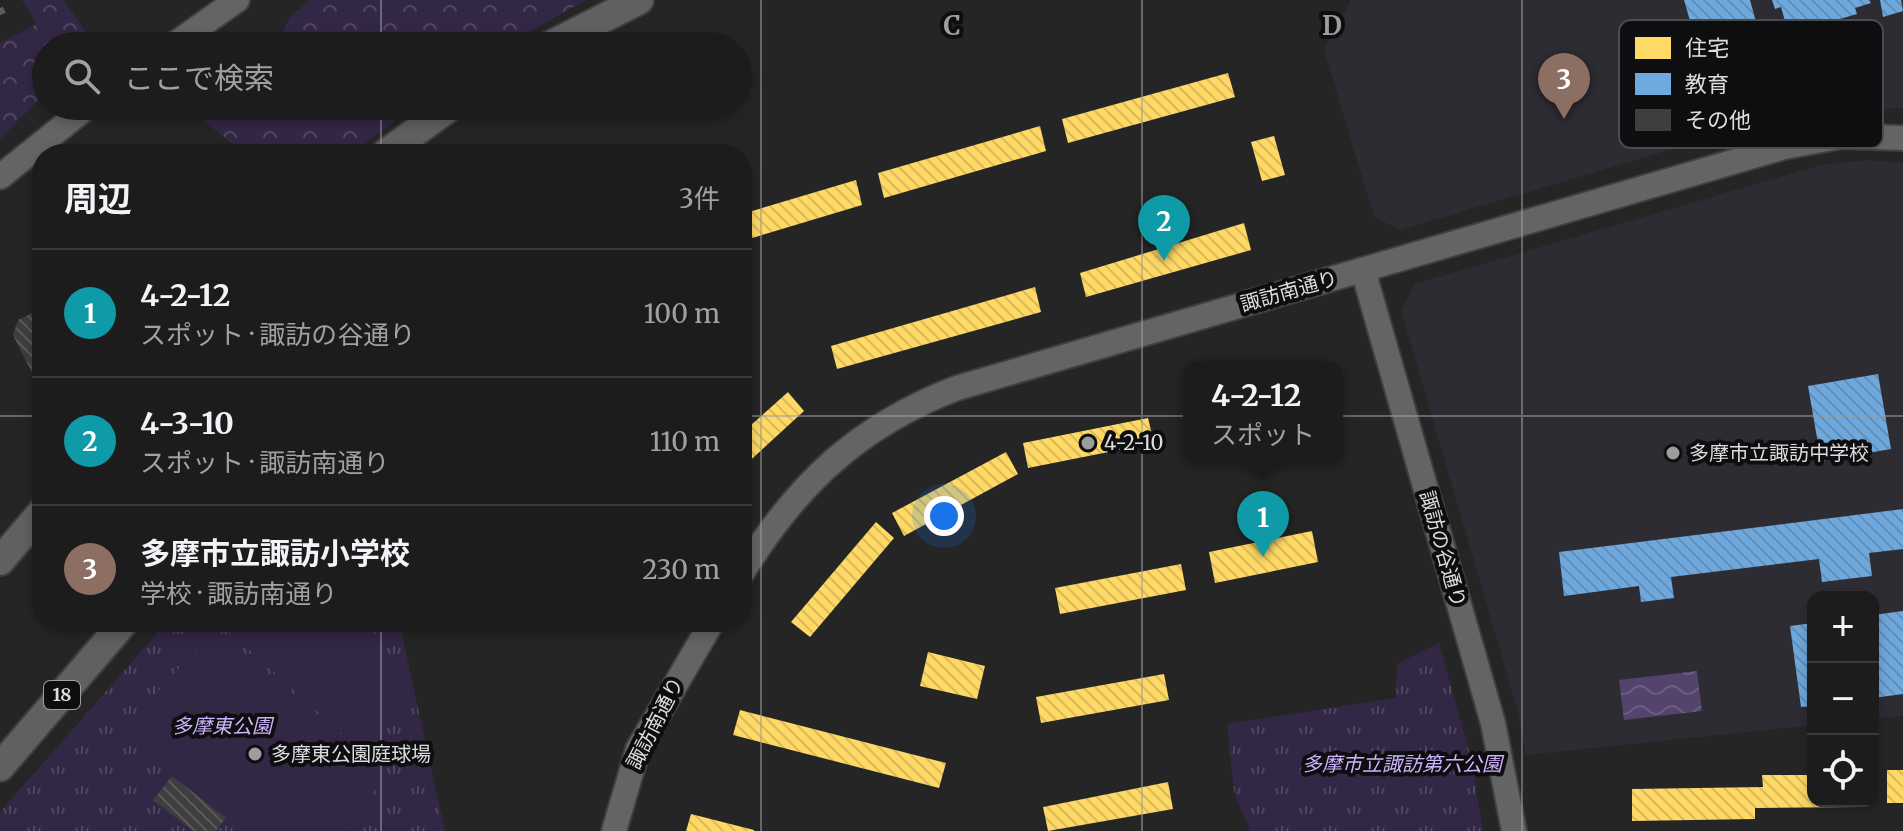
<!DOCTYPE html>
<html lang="ja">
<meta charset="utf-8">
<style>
body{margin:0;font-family:Merriweather,"Noto Sans JP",serif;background:#292929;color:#f1f3f6}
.controls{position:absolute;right:24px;bottom:24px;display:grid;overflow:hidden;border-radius:16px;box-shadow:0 4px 12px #0003}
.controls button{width:72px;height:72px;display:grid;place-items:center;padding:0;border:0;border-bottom:2px solid #3a3a3b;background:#1c1c1c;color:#f1f3f6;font:40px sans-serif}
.you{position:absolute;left:944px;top:516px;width:28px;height:28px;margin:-20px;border:6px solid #fff;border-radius:50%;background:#1a73e8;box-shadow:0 0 0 12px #1a73e833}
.badge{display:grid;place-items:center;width:52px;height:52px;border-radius:50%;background:#9d9d9e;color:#fff;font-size:26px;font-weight:700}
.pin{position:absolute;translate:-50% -66px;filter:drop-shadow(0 2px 4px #0008)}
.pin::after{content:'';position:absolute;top:42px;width:28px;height:24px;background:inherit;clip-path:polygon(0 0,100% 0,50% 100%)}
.popup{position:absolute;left:1183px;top:361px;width:160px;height:104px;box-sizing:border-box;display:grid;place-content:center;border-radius:16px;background:#1c1c1c;filter:drop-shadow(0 2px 6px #0005);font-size:26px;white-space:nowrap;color:#a0a1a3}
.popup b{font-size:30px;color:#f1f3f6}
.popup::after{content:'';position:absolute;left:50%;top:100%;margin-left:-16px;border:16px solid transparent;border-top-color:#1c1c1c}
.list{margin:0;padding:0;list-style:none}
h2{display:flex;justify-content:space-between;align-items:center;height:104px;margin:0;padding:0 32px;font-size:34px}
h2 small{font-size:26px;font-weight:400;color:#a0a1a3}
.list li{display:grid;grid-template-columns:52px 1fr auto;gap:24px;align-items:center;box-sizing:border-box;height:128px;padding:0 32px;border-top:2px solid #3a3a3b}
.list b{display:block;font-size:30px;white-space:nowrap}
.list p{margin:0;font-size:26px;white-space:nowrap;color:#a0a1a3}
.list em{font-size:26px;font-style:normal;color:#a0a1a3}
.icon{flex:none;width:44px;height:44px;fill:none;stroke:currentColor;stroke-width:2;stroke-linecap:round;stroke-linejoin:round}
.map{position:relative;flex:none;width:1903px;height:831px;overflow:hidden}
.search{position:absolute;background:#1c1c1c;box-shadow:0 4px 12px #0003;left:32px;top:32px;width:720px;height:88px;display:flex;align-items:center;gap:20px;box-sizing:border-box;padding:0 28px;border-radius:44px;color:#a0a1a3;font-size:30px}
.panel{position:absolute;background:#1c1c1c;box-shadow:0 4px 12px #0003;left:32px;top:144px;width:720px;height:488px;border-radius:32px}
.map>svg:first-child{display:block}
.built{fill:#2e2c33}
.forest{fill:url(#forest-crowns)}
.park{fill:url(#park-tufts)}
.pitch{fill:#332746}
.water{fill:url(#water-waves)}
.homes{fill:url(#homes-back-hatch)}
.schools{fill:url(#schools-back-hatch)}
.building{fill:url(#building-back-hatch)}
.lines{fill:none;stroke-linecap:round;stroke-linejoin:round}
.secondary-casing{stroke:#3f3f41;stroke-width:28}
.primary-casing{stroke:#3f3f41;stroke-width:32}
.secondary{stroke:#646366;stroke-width:24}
.primary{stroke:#605f62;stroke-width:28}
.rail{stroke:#5d5d5e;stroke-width:6;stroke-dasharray:10 10;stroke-linecap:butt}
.grid{fill:none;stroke:#9d9d9e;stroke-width:2;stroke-opacity:0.55}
.poi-dot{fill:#9d9d9e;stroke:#0e0d0f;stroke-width:3}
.labels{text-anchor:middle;stroke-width:8;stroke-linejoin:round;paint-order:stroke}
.shield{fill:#0e0d0f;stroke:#9f9fa1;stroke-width:2}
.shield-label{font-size:18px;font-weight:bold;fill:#dddddf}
.street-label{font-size:20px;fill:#dddddf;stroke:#0e0d0f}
.poi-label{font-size:20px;fill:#dddddf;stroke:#0e0d0f;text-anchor:start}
.park-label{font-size:20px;font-style:italic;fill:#cdb2fd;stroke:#0e0d0f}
.key{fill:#0e0d0f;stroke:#4c4b4d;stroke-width:2}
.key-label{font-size:22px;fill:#dddddf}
.grid-label{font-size:26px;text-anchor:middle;font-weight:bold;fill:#9d9d9e;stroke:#0e0d0f;stroke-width:8;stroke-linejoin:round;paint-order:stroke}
</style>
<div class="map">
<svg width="1903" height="831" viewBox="0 0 1903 831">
<defs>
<pattern id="forest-crowns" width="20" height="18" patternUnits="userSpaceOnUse" patternTransform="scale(2)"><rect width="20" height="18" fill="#332746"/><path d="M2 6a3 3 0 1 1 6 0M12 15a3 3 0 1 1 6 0" fill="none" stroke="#504660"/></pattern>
<pattern id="park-tufts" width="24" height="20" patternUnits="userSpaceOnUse" patternTransform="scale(2)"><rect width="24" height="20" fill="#332746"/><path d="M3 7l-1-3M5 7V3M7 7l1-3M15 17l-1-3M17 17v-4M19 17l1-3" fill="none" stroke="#504660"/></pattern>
<pattern id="water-waves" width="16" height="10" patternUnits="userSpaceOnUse" patternTransform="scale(2)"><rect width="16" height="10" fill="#53436d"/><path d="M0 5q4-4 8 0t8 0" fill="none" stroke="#6b5e81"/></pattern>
<pattern id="homes-back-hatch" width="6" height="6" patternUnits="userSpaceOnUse" patternTransform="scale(2)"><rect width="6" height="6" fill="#ffd966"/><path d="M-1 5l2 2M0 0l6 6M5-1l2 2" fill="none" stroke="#d9bb5f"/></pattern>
<pattern id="schools-back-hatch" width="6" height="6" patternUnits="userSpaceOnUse" patternTransform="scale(2)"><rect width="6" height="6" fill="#6fa8dc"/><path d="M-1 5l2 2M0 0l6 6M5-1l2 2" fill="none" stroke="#648eb6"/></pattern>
<pattern id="building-back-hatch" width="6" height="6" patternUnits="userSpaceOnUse" patternTransform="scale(2)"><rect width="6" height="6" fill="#3e3e3e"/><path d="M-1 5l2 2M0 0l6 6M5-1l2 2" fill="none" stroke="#595959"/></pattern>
</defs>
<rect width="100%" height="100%" fill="#252526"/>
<g class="built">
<path d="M1351 0H1903V108L1821 110 1743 128 1400 230 1374 217 1324 49Z"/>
<path d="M1868 160 1903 163V716L1873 719V597H1813V725L1526 755 1518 712 1401 310 1415 284 1821 165Z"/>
</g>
<g class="forest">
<path d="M22 0H64L93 43 46 46V92L0 139V43L37 24Z"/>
<path d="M310 0H586L504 46H277L289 18Z"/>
<path d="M227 106H414L351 154H245L204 121Z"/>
</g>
<g class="park">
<path d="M167 622H399L445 831H0V812Z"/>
<path d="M1439 643 1471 758 1483 831H1250L1234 791 1227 724 1396 698 1397 664Z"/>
</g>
<g class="pitch">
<path d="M218 622H384L360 649 406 690 356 746Z"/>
<path d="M209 634 381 784 339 831H250L129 724Z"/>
</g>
<path class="water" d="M1697 671 1702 711 1624 720 1619 680Z"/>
<g class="homes">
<path d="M1228 73 1235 97 1068 143 1062 119Z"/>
<path d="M1040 126 1046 151 884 198 878 173Z"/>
<path d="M1274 136 1285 175 1262 181 1251 142Z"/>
<path d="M856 180 862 205 742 241V214Z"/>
<path d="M1244 223 1251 250 1086 297 1080 273Z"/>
<path d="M1035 287 1041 312 837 369 831 346Z"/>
<path d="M788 392 804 411 742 468V433Z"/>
<path d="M1148 418 1154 443 1028 468 1023 443Z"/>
<path d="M1006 452 1018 474 904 536 892 513Z"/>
<path d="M876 522 894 538 810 637 791 622Z"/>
<path d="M1312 531 1318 562 1215 583 1209 552Z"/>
<path d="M1181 564 1186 590 1060 614 1055 588Z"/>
<path d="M928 652 985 666 977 699 920 686Z"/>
<path d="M1164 674 1169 700 1041 723 1036 697Z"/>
<path d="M740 710 946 763 939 788 733 735Z"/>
<rect x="1887" y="770" width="16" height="33"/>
<path d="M1762 775H1813V801H1859V807L1755 808V819L1632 821V789L1763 787Z"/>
<path d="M1168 782 1173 809 1048 831 1043 807Z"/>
<path d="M691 814 754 830V831H686Z"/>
</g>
<g class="schools">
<path d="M1684 0H1750L1764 51 1704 69Z"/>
<path d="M1772 0H1869L1871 3 1855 8 1857 14 1819 25 1817 19 1787 28 1781 7 1775 9Z"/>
<path d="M1880 0H1901L1903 11 1883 17Z"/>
<path d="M1878 374 1891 449 1821 461 1808 386Z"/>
<path d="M1903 509V549L1869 553 1872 576 1822 582 1819 559 1671 577 1674 598 1641 602 1639 586 1564 596 1559 552Z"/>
<path d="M1903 611V694L1873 698V615Z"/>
<path d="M1813 623V706L1801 707 1790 626Z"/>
</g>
<g class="building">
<path d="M42 308V393L13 335 18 320Z"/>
<path d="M172 776 226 818 216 831H193L153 800Z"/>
</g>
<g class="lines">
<defs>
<g id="secondary">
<path d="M172 46 237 0"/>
<path d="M0 177 88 106"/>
<path d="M1363 270 1493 723 1514 831"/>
<path d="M742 573C797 484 858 426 957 388L1784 147 1843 136 1903 138"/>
<path d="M614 831 638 749 712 622"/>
</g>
<g id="primary">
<path d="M549 46 639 0"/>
<path d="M385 154 451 106"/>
<path d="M0 561 42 512"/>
<path d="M0 767 124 622"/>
</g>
</defs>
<use href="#secondary" class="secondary-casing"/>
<use href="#primary" class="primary-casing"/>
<use href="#secondary" class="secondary"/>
<use href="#primary" class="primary"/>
<path class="rail" d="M0 8 3 14"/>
</g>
<path class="grid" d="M381 0V46M761 0V831M1142 0V831M1522 0V831M381 106V154M0 416H42M742 416H1903M381 622V831"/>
<g class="poi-dot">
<circle cx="1088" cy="443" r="8"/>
<circle cx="1673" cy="453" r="8"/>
<circle cx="255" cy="754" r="8"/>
</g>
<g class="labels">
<rect class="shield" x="44" y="681" width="36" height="28" rx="6"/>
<g class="shield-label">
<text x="62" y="701">18</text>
</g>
<g class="street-label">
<text transform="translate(1289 291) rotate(-16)" y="7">諏訪南通り</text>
<text transform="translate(1443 549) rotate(74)" y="7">諏訪の谷通り</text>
<text transform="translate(655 723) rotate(-63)" y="7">諏訪南通り</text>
</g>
<g class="poi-label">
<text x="1104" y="450">4-2-10</text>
<text x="1689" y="460">多摩市立諏訪中学校</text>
<text x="271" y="761">多摩東公園庭球場</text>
</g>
<g class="park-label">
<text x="222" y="733">多摩東公園</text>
<text x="1402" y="771">多摩市立諏訪第六公園</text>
</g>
</g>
<rect x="1619" y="20" width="264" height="128" rx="12" class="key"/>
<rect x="1635" y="37" width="36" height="22" fill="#ffd966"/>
<rect x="1635" y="73" width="36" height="22" fill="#6fa8dc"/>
<rect x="1635" y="109" width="36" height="22" fill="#3e3e3e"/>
<g class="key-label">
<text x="1685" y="56">住宅</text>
<text x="1685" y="92">教育</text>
<text x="1685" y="128">その他</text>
</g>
<g class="grid-label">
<text x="952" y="35">C</text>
<text x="1332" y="35">D</text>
</g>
</svg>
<div class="controls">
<button>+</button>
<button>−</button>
<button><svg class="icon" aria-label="locate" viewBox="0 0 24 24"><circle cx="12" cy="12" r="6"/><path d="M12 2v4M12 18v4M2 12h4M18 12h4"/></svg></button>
</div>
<div class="you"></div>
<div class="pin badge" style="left:1263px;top:557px;background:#0f9aa8">1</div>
<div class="popup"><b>4-2-12</b>スポット</div>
<div class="pin badge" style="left:1164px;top:261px;background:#0f9aa8">2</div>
<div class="pin badge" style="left:1564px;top:119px;background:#8d6e63">3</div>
<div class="search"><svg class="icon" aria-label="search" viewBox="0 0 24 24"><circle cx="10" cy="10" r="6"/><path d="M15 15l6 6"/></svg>ここで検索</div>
<section class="panel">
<h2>周辺<small>3件</small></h2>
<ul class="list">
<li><span class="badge" style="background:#0f9aa8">1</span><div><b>4-2-12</b><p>スポット · 諏訪の谷通り</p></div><em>100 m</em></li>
<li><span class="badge" style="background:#0f9aa8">2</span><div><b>4-3-10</b><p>スポット · 諏訪南通り</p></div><em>110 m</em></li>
<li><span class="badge" style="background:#8d6e63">3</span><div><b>多摩市立諏訪小学校</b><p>学校 · 諏訪南通り</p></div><em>230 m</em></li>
</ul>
</section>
</div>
